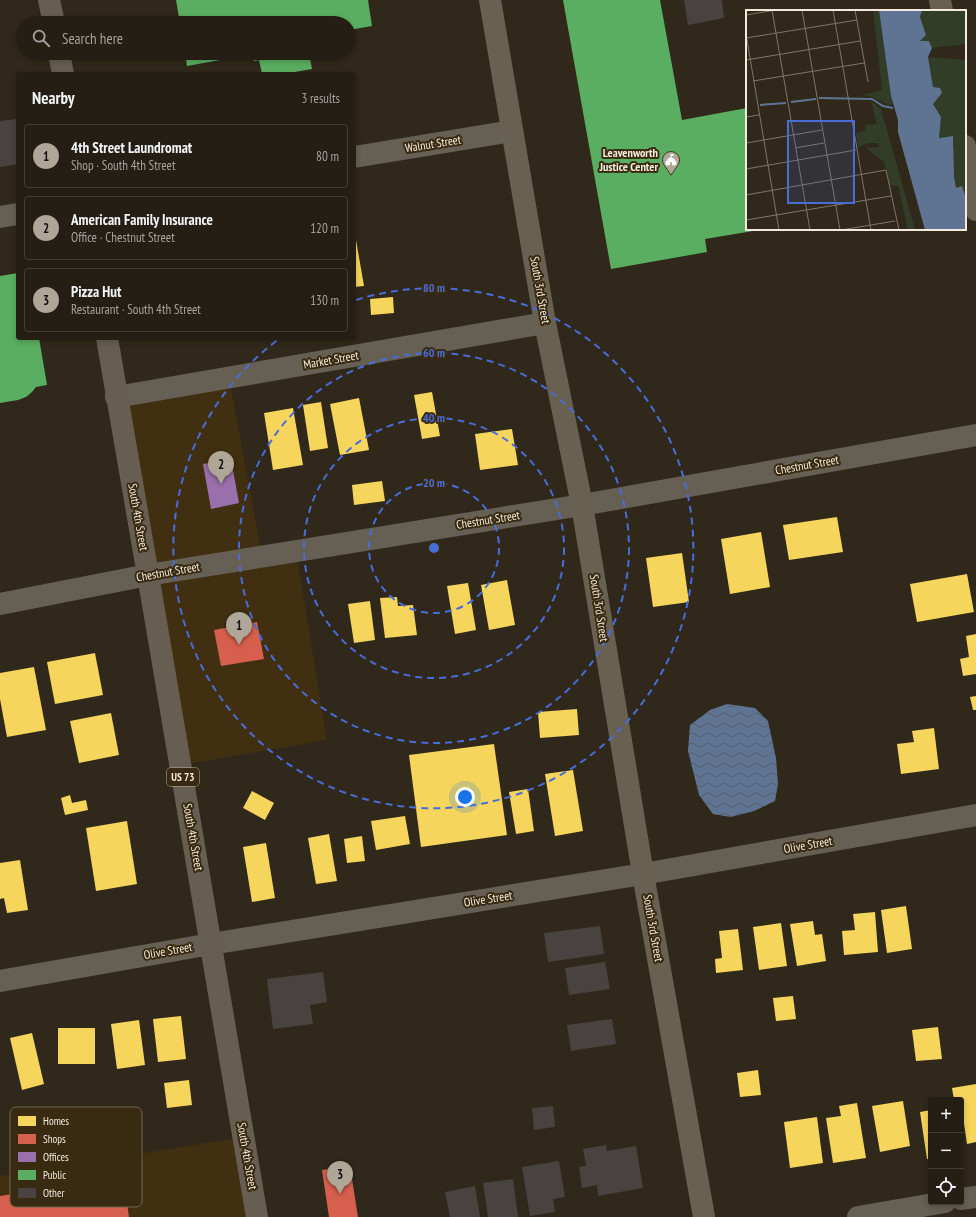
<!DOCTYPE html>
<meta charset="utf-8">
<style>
body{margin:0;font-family:"PT Sans Narrow",sans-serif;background:#2c271d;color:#f1f3f6}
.controls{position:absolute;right:12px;bottom:12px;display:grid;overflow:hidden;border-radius:4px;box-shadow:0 2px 6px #0003}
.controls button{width:36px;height:36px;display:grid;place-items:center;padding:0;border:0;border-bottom:1px solid #413c34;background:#241e14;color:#f1f3f6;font:20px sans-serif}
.you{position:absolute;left:465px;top:797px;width:14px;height:14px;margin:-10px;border:3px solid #fff;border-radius:50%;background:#1a73e8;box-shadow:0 0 0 6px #1a73e833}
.badge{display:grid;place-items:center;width:26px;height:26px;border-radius:50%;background:#afa697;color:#111;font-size:13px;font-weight:700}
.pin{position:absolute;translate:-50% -33px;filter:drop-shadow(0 1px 2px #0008)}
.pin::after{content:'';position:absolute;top:21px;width:14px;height:12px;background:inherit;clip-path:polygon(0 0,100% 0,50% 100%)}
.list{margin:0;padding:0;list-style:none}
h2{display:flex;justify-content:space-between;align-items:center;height:52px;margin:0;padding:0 16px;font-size:17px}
h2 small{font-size:13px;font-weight:400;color:#a3a2a0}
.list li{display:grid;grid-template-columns:26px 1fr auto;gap:12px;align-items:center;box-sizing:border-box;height:64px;margin:0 8px 8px;padding:0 8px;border:1px solid #413c34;border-radius:4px}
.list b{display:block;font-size:15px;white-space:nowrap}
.list p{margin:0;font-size:13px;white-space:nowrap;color:#a3a2a0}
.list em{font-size:13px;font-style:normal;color:#a3a2a0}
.icon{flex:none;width:22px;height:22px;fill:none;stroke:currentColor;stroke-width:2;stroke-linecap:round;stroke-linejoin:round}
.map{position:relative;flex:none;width:976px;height:1217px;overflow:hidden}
.search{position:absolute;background:#241e14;box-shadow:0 2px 6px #0003;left:16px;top:16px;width:340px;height:44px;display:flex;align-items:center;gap:10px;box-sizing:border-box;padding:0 14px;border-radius:22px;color:#a3a2a0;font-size:15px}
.panel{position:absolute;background:#241e14;box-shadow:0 2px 6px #0003;left:16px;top:72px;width:340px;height:268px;border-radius:4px}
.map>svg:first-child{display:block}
.built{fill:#403011}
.water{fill:url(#water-waves)}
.homes{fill:#f6d55c}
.shops{fill:#d6604d}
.offices{fill:#9970ab}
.public{fill:#5aae61}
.building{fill:#484241}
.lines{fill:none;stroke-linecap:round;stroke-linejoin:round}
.street{stroke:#665f53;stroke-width:22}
.secondary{stroke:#686152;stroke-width:22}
.highway{stroke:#655e51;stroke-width:22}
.ring{fill:none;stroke:#486dd9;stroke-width:2;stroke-dasharray:7 5}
.labels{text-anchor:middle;stroke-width:4;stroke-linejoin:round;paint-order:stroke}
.shield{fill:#392b11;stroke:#bbb19e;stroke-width:1}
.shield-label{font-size:11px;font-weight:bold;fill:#f3eadb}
.street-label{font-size:12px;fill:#f3eadb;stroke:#392b11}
.poi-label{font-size:12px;font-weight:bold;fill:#f3eadb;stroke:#392b11;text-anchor:end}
.inset-river{fill:none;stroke:#5f7492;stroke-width:2}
.inset-road{fill:none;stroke:#7e7667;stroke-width:1}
.view{fill:#486dd9;fill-opacity:0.15;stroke:#486dd9;stroke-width:2}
.inset-edge{fill:none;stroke:#f3eadb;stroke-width:2}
.key{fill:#392b11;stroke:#71644e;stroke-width:1}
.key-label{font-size:11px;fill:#f3eadb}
.centre{fill:#486dd9;stroke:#392b11;stroke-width:2}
.ring-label{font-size:12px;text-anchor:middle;font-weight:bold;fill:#486dd9;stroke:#392b11;stroke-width:4;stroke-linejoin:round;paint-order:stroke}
</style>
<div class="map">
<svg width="976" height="1217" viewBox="0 0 976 1217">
<defs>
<pattern id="water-waves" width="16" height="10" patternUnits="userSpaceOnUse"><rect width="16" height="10" fill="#5f7492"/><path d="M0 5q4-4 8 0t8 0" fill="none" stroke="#555f6e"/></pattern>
</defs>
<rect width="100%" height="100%" fill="#30281a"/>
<g class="built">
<path d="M229 377 262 556 296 551 327 740 181 765 116 397Z"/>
<path d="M244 1137 257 1217H0V1176Z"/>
</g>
<path class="water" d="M727 704 755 708 768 721 776 758 778 784 775 801 754 811 731 817 713 814 699 795 688 751 690 725 710 710Z"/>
<g class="homes">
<path d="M354 234H355L364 286 354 287Z"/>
<path d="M393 297 394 313 371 315 370 299Z"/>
<path d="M432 392 440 436 422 439 414 395Z"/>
<path d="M359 398 369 450 340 455 330 404Z"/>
<path d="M321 402 328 448 310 451 303 405Z"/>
<path d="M293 408 303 465 273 470 264 413Z"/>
<path d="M512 429 518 465 480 470 475 434Z"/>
<path d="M382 481 385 501 354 505 352 485Z"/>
<path d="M837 517 843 552 789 560 783 525Z"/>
<path d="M761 532 770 587 730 594 721 539Z"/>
<path d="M682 553 689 602 653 607 646 558Z"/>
<path d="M967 574 974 612 917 622 910 584Z"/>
<path d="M507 580 515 625 489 630 481 585Z"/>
<path d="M468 583 476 630 455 634 447 586Z"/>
<path d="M397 597 398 606 413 605 417 635 385 638 380 598Z"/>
<path d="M370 601 375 640 354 643 348 604Z"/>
<path d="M976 634V674L963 676 960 659 969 657 966 636Z"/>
<path d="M95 653 103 695 55 704 47 662Z"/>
<path d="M34 667 46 730 7 737 0 699V673Z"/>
<path d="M976 696V710H973L970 697Z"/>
<path d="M577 709 579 735 540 738 538 712Z"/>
<path d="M111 713 119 755 79 763 70 721Z"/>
<path d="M934 728 939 769 901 774 897 744 914 742 912 731Z"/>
<path d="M494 744 507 835 421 847 409 755Z"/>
<path d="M573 770 583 831 555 836 545 774Z"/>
<path d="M528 789 534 831 516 834 509 792Z"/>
<path d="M252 791 274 803 265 820 243 808Z"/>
<path d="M70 795 72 803 86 800 88 810 65 815 61 798Z"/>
<path d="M405 816 410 844 376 850 371 821Z"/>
<path d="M127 821 137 884 96 891 86 828Z"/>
<path d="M329 834 337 881 316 884 308 838Z"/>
<path d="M362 836 365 861 347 863 344 839Z"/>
<path d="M266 843 275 898 252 902 243 847Z"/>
<path d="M20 860 28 910 7 913 4 898 0 899V863Z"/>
<path d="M906 906 912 949 887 953 881 910Z"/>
<path d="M875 912 878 952 844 955 842 931 855 930 853 914Z"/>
<path d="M813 921 815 935 822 934 826 961 797 966 790 924Z"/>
<path d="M781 923 787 966 759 970 753 927Z"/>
<path d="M738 929 743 970 716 973 715 959 722 958 719 931Z"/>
<path d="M793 996 796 1019 776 1021 773 998Z"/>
<path d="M181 1016 186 1059 158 1062 153 1019Z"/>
<path d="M139 1020 145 1065 117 1069 111 1024Z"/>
<path d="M938 1027 942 1059 916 1061 912 1030Z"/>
<rect x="58" y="1028" width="37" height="36"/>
<path d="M32 1033 44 1084 22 1090 10 1038Z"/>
<path d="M758 1070 761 1095 740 1097 737 1073Z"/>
<path d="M189 1080 192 1105 167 1108 164 1083Z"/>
<path d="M976 1084V1142L967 1144 963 1117H961V1100H954L952 1088Z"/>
<path d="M903 1101 910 1146 880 1152 872 1106Z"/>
<path d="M857 1103 866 1158 833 1163 826 1118 841 1116 839 1106Z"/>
<path d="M931 1110V1159H927L920 1112Z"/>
<path d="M817 1117 823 1163 790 1168 784 1122Z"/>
</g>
<g class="shops">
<path d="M257 622 264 659 221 666 214 630Z"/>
<path d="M350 1166 358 1217H329L322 1170Z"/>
<path d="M123 1176 129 1217H0V1196Z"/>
</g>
<path class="offices" d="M231 459 239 503 211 509 203 464Z"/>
<g class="public">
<path d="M176 0H368L372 26 349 30V23H180Z"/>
<path d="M563 0H660L682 120 747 108V229L759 230 705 239 707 252 611 269Z"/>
<path d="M185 53H309L312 69 283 74H262L259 60 254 61 253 54 187 66Z"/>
<path d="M18 273V338H39L47 385 36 387 32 392 26 397 18 400 0 403V276Z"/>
</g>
<g class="building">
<path d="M684 0H722L724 18 688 25Z"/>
<path d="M17 119 18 127V164L0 167V121Z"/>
<path d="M600 926 604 954 548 962 544 933Z"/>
<path d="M605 962 610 989 569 995 565 968Z"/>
<path d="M323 972 327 1002 310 1005 313 1024 273 1029 267 979Z"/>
<path d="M612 1019 616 1044 571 1051 567 1025Z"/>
<path d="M553 1106 555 1127 534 1130 532 1108Z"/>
<path d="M606 1145 607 1151 636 1146 643 1188 598 1196 597 1185 582 1188 579 1167 586 1166 583 1149Z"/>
<path d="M559 1161 565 1197 553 1199 555 1212 530 1216 522 1167Z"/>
<path d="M513 1179 518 1217H488L483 1183Z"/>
<path d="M475 1186 480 1217H450L445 1192Z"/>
</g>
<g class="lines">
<g class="street">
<path d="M354 157 512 131"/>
<path d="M0 217 18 214"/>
<path d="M116 397 545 323"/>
<path d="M0 604 148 575 582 505 976 435"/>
<path d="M0 981 211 944 643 874 976 815"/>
<path d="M961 1199 976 1197"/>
<path d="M858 1217 945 1202"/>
</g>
<g class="secondary">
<path d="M490 0 545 323 582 505 643 874 704 1217"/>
<path d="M940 0 942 11"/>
<path d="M965 146 976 210"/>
</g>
<g class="highway">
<path d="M49 0 54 23"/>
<path d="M59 53 63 74"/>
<path d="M107 338 148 575 257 1217"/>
</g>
</g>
<g class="ring">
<circle cx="434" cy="548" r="65"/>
<circle cx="434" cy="548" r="130"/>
<circle cx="434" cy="548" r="195"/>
<path d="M356 300A260 260 0 1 1 279 339"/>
</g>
<defs>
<symbol id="civic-pin" viewBox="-11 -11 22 30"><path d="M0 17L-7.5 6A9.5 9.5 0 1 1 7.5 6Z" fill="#afa697" stroke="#392b11"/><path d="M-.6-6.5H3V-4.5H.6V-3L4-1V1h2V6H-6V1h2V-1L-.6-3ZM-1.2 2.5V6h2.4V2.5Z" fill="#fff"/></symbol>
</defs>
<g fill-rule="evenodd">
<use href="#civic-pin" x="661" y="150" width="20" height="27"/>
</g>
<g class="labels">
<rect class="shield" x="167" y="768" width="32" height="18" rx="3"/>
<g class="shield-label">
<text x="183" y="781">US 73</text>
</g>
<g class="street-label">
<text transform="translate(433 144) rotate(-9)" y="4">Walnut Street</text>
<text transform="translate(540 290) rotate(80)" y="4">South 3rd Street</text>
<text transform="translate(331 360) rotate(-10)" y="4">Market Street</text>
<text transform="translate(807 465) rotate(-10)" y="4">Chestnut Street</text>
<text transform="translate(138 517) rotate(80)" y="4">South 4th Street</text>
<text transform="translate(488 520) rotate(-9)" y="4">Chestnut Street</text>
<text transform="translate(168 572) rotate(-10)" y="4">Chestnut Street</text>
<text transform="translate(599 608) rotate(81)" y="4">South 3rd Street</text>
<text transform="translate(193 837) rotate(80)" y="4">South 4th Street</text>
<text transform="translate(808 845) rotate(-10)" y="4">Olive Street</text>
<text transform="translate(488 899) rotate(-9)" y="4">Olive Street</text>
<text transform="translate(653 928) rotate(80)" y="4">South 3rd Street</text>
<text transform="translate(168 951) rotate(-10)" y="4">Olive Street</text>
<text transform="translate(247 1156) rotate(80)" y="4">South 4th Street</text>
</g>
<g class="poi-label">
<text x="658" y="157">Leavenworth<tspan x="658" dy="14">Justice Center</tspan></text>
</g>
</g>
<g transform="translate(746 10)">
<rect width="220" height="220" fill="#30281a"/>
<path d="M127 0H133L147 94 142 95 127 87 117 85 136 80Z" fill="#313d27"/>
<path d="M176 0H220V34L186 38 183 31H174L180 25 174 7ZM181 47 220 50V188L216 176 210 179 206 146 208 134 202 126 193 128 195 107 187 94 192 88 187 78ZM125 91 135 99 169 220H162L152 176 144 175 138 152 120 138 133 137 132 133H121L112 138 110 123 120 121 119 115 131 114Z" fill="#313d27"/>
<path d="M133 0H176L174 7 180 25 174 31H183L186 38 182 47 187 77 194 78 196 83 187 94 195 107 193 128 207 126 208 166 210 178 216 176 220 188V220H179L152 122V110L145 86Z" fill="#5f7492"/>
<path class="inset-river" d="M73 88 126 89 137 96 147 98M45 92 70 89M14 95 40 93"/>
<path class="inset-road" d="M26 0 64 220M56 0 94 220M87 0 125 220M109 0 122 72M0 5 30 0M0 24 33 220M0 28 111 10M0 50 114 31M7 71 118 53M0 107 13 105M0 133 76 120M49 138 78 133M0 159 110 140M0 185 140 160 153 220M60 200 145 186M0 210 60 200M95 220 149 211"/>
<path class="view" d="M42 111H108V193H42Z"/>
<rect width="220" height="220" class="inset-edge"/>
</g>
<rect x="10" y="1107" width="132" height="100" rx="6" class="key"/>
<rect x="18" y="1116" width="18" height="10" fill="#f6d55c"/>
<rect x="18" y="1134" width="18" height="10" fill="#d6604d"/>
<rect x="18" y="1152" width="18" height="10" fill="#9970ab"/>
<rect x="18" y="1170" width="18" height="10" fill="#5aae61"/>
<rect x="18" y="1188" width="18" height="10" fill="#484241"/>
<g class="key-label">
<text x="43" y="1125">Homes</text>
<text x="43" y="1143">Shops</text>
<text x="43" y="1161">Offices</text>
<text x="43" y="1179">Public</text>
<text x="43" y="1197">Other</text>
</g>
<circle cx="434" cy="548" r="6" class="centre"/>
<g class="ring-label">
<text x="434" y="292">80 m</text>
<text x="434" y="357">60 m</text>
<text x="434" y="422">40 m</text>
<text x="434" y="487">20 m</text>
</g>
</svg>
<div class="controls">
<button>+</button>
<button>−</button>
<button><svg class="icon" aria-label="locate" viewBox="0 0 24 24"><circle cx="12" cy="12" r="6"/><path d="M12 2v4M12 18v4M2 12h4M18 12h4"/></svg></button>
</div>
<div class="you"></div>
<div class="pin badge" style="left:239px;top:645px">1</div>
<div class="pin badge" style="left:221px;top:484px">2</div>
<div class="pin badge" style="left:340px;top:1194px">3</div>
<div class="search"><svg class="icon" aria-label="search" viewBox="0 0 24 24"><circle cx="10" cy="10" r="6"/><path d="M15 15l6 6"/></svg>Search here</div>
<section class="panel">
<h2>Nearby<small>3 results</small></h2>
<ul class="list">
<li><span class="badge">1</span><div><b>4th Street Laundromat</b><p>Shop · South 4th Street</p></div><em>80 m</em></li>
<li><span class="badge">2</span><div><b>American Family Insurance</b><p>Office · Chestnut Street</p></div><em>120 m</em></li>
<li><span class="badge">3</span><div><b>Pizza Hut</b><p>Restaurant · South 4th Street</p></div><em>130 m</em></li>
</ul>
</section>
</div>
